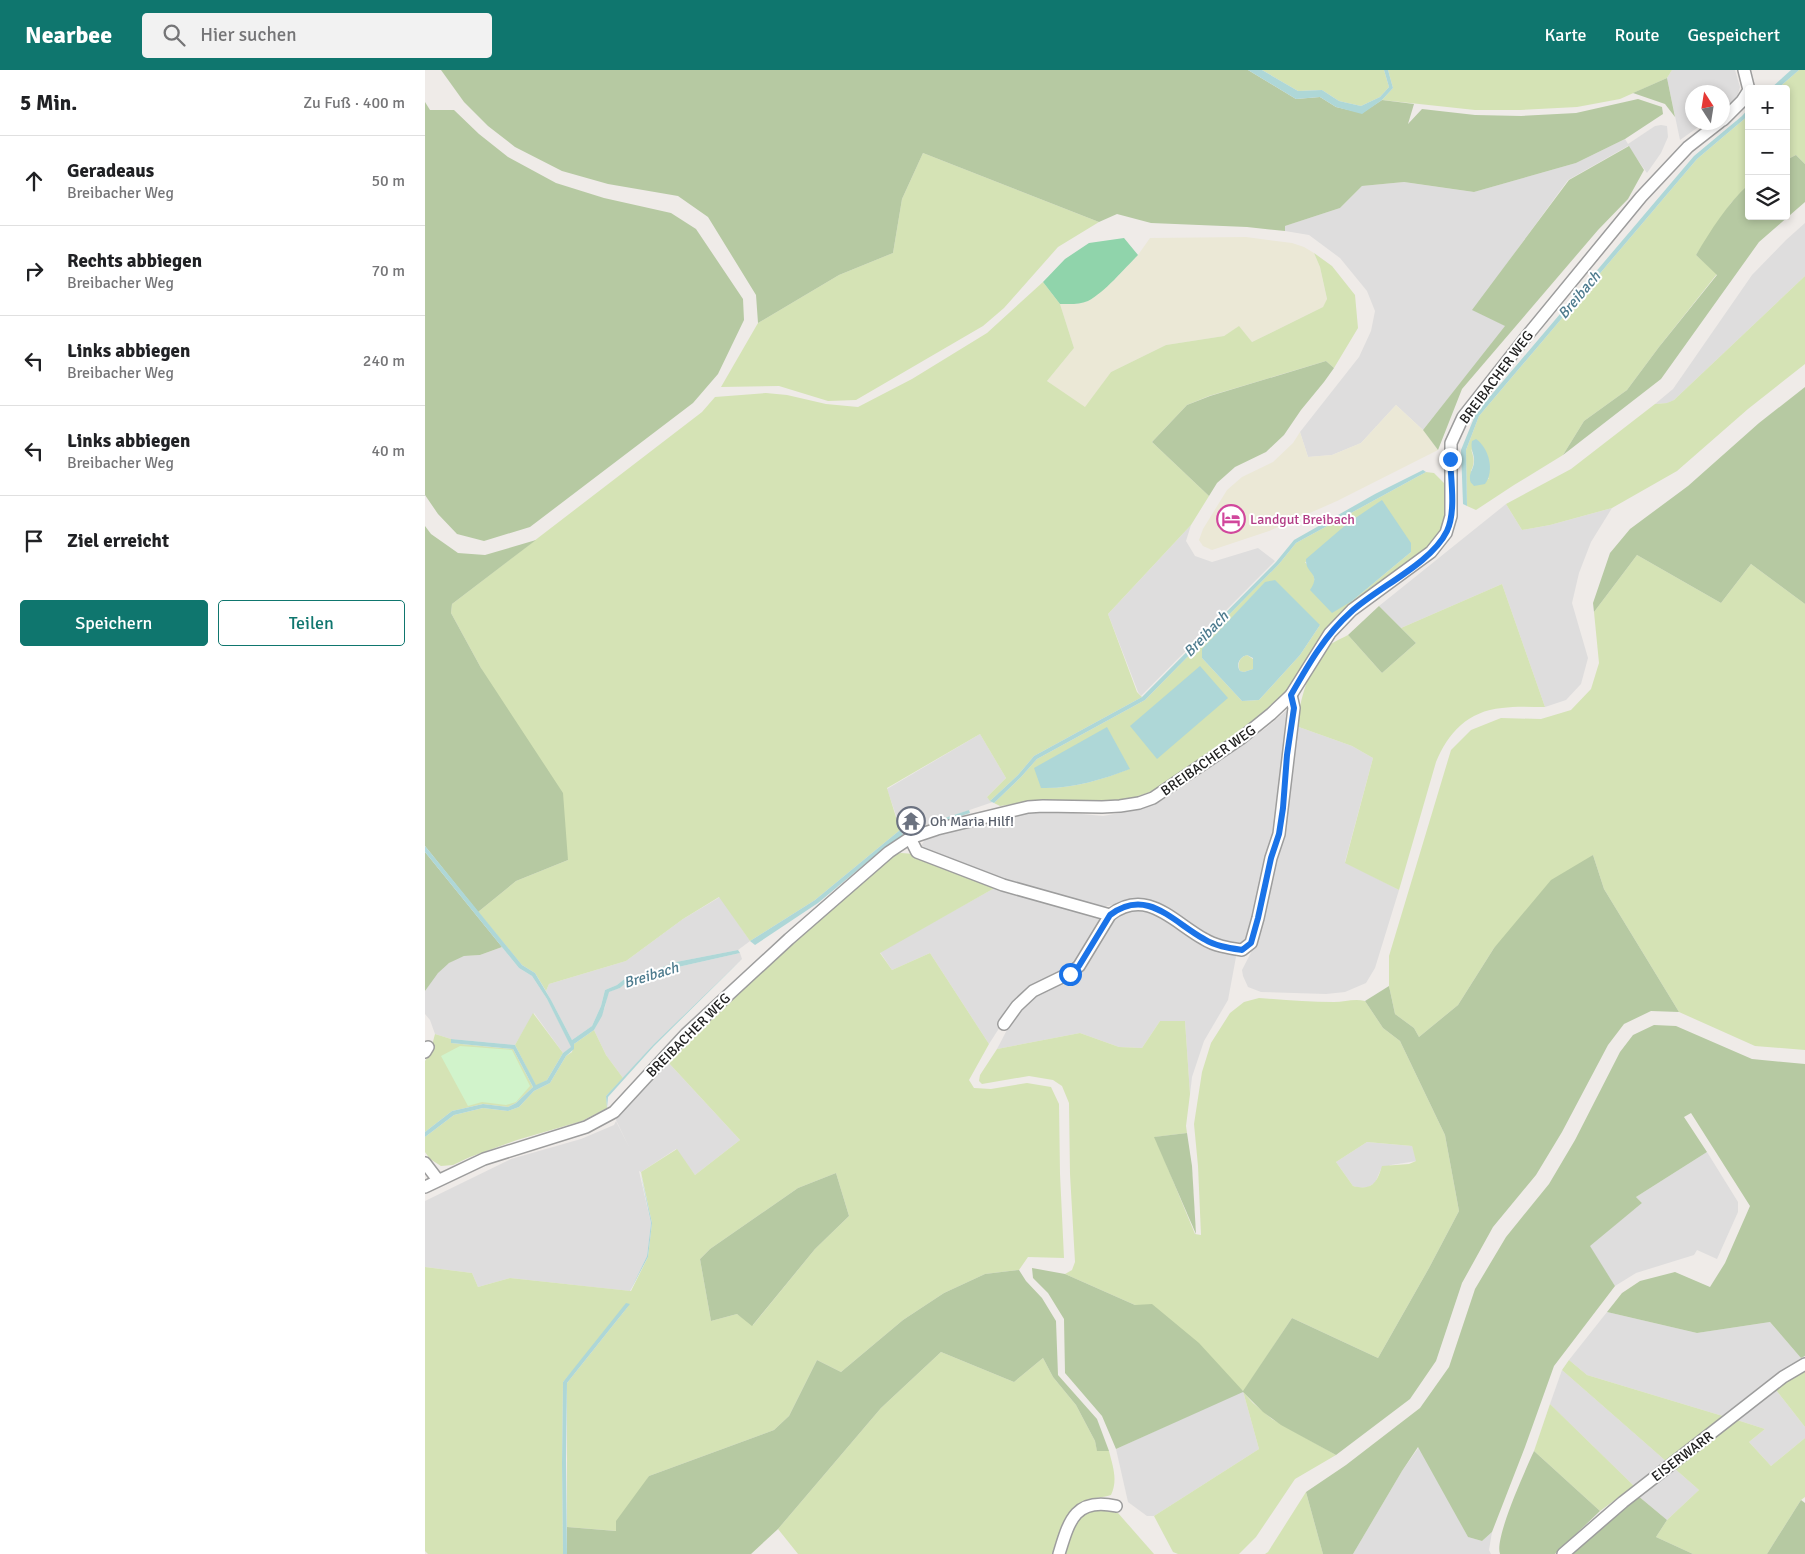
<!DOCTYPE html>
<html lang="de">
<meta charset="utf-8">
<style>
body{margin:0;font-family:Signika,sans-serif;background:#f2f2f2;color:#202124}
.controls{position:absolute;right:15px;top:15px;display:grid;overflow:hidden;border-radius:5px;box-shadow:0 2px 8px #0003}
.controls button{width:45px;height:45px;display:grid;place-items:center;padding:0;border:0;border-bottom:1px solid #e0e0e0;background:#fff;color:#202124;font:25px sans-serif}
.compass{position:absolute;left:1260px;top:15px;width:45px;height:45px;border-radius:50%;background:#fff;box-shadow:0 2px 8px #0003;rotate:348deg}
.stop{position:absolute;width:15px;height:15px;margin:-11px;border:4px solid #1a73e8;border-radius:50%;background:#fff}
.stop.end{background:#1a73e8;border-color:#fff;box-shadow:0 1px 5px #0008}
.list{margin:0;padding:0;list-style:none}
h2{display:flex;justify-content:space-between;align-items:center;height:65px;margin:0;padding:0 20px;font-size:21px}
h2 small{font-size:16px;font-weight:400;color:#757577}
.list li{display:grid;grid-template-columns:32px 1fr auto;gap:15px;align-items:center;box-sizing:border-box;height:90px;padding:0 20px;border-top:1px solid #e0e0e0}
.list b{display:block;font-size:19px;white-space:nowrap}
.list p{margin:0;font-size:16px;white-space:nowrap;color:#757577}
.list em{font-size:16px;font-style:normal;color:#757577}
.actions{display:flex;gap:10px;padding:15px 20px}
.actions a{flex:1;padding:11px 0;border:1px solid #0f766e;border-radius:5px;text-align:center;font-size:18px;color:#0f766e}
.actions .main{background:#0f766e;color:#fff}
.icon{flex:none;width:28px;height:28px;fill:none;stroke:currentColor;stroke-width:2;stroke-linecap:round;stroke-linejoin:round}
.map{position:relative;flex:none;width:1380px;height:1484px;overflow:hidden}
header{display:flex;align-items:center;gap:30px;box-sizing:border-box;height:70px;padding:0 25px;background:#0f766e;color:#fff}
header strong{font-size:24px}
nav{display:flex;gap:28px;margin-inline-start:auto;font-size:18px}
.search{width:350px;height:45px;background:#f2f2f2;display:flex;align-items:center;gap:12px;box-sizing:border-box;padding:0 18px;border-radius:5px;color:#757577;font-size:19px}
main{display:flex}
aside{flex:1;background:#fff}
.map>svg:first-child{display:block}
.residential{fill:#dedddd}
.farmland{fill:#ebe8d6}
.grass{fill:#d5e3b5;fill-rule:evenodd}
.forest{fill:#b6c9a2}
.park{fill:#d1f3cb}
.pitch{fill:#90d4ab}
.water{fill:#aed7d7;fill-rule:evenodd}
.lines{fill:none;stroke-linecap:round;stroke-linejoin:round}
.minor-casing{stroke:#9d9d9d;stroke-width:14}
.minor{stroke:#fff;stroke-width:11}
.route{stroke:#1a73e8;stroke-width:6}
.labels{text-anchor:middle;stroke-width:4;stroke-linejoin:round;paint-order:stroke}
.street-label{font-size:14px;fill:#202020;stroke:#fff}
.hotel-label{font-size:14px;fill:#b23c85;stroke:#fff;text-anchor:start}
.worship-label{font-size:14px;fill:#5b616d;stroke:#fff;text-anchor:start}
.water-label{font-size:15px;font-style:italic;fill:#4d7b8e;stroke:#fff}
</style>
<header>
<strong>Nearbee</strong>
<div class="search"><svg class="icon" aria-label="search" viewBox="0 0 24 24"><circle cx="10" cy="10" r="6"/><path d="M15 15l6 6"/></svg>Hier suchen</div>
<nav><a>Karte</a><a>Route</a><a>Gespeichert</a></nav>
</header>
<main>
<aside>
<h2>5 Min.<small>Zu Fuß · 400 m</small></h2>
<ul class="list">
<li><svg class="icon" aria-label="ahead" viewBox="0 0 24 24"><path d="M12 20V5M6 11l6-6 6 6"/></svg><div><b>Geradeaus</b><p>Breibacher Weg</p></div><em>50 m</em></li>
<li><svg class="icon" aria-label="right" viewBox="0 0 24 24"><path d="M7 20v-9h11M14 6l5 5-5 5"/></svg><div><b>Rechts abbiegen</b><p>Breibacher Weg</p></div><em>70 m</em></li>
<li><svg class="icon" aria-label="left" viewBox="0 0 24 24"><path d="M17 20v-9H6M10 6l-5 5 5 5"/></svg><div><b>Links abbiegen</b><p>Breibacher Weg</p></div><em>240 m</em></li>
<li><svg class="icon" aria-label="left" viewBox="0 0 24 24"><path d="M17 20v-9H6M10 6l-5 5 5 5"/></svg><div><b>Links abbiegen</b><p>Breibacher Weg</p></div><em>40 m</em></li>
<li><svg class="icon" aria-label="arrive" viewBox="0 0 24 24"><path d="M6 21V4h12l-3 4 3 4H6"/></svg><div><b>Ziel erreicht</b></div></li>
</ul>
<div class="actions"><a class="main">Speichern</a><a>Teilen</a></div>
</aside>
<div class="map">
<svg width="1380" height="1484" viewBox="0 0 1380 1484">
<rect width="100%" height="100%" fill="#efebe8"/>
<g class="residential">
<path d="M1247 0H1310L1315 17 1312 27 1298 40V22H1268V52L1279 53 1255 70 1242 8Z"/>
<path d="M1236 55 1242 56 1243 67 1236 83 1222 103 1203 76 1143 110 1048 240 1081 256 998 360 971 335 936 373 907 385 883 387 875 362 934 287 946 261 950 241 942 221 915 188 884 165 860 161V156L915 138 937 116 979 112 1049 122 1151 93 1200 69 1203 74 1230 56Z"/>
<path d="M1380 153V206L1249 330 1243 333 1230 334 1248 319 1327 205 1361 170Z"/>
<path d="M1081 434 1097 460 1125 455 1187 438 1166 472 1154 503 1147 533 1163 588 1156 614 1141 630 1120 637 1077 514 976 558 954 536Z"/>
<path d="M766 455 761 471 770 486 787 492 833 478 850 491 716 626 713 622 683 544Z"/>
<path d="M862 640 864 643 856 737 822 869 818 873 813 874 790 870 741 838 726 831 715 830 677 837 582 813 499 781 496 776 500 769 589 745 625 741 678 746 717 739 736 731 772 707 841 658Z"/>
<path d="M871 656 927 676 948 688 920 792 974 820 950 898 941 913 920 922 901 924 836 922 823 917 818 906 817 900 833 869Z"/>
<path d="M555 664 581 708 562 727 568 732 477 763 462 719Z"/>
<path d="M573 816 677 848 652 892 589 935 564 974 505 883 467 900 455 882Z"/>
<path d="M295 827 325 871 313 880 251 892 212 907H202L192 915 180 920 176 936 167 956 147 970 121 921 124 914 201 891 258 849Z"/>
<path d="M705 839H721L759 860 775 873H780L810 884 811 887 803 930 779 971 767 1007 765 1024 760 951H735L717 978 694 977 655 963 572 979 594 937 610 922 653 902 663 892 689 851 696 844Z"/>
<path d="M77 877 94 898 107 906 122 929 147 977 138 983 109 943 90 975 26 969 10 964 5 950 0 944V921L8 908 19 896 31 889 39 886 55 885Z"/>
<path d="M315 883 317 889 228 975 198 1008 181 985 169 960 180 937 183 922 195 918 203 911 214 910 253 897Z"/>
<path d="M242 991 315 1070 270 1105 251 1079 216 1102 214 1101 226 1153 222 1186 205 1221 85 1208 53 1217 47 1203 0 1197V1131L86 1089 156 1069 189 1055 191 1051 204 1077 191 1050 193 1045Z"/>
<path d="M942 1072 987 1076 992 1091 966 1095 956 1099 950 1113 943 1117 935 1118 928 1116 911 1092Z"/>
<path d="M1282 1082 1313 1132V1142L1292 1189 1272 1180 1269 1185 1211 1203 1190 1216 1164 1176 1217 1133 1211 1127Z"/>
<path d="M1182 1242 1272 1263 1345 1252 1376 1288 1301 1347 1162 1305 1144 1290Z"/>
<path d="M1137 1300 1242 1392 1209 1416 1125 1334Z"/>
<path d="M1351 1320 1380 1357V1368L1346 1396 1324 1372 1340 1359 1312 1350Z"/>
<path d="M818 1321 834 1379 729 1446H722L703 1432 691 1379Z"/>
<path d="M994 1377 1043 1467 1057 1471 1067 1462 1064 1480 1066 1484H928L977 1401Z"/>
<path d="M1249 1398 1274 1420 1242 1450 1212 1425Z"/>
</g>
<g class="farmland">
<path d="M821 167 867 173 879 177 889 183 895 197 902 230 898 237 827 272 814 257 799 266 741 275 686 302 660 338 622 311 649 278 635 234H651L663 231 689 210 713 185 725 168Z"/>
<path d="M971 335 998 360 1013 380 912 431 844 461 787 480 778 476 774 470 778 459 802 420 817 407 848 392 868 373 875 362 883 387 907 385 936 373Z"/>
</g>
<g class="grass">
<path d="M837 0H959L964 17 955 27 936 36 914 31 897 20 873 21Z"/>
<path d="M963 0H1247L1242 8 1195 29 1152 37 1095 40H1050L957 30 968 18Z"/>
<path d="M1374 0H1380V94L1371 85 1361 90V19H1352Z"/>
<path d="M1324 45V114L1306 133 1271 185 1292 204 1234 277 1202 320 1159 351 1138 385 1089 415 1051 440 1042 436 1041 380 1054 346 1272 89ZM1046 379 1064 409 1046 401C1050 393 1049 388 1046 379Z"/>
<path d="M498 83 674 152 633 177 579 238 558 256 431 330 403 331 354 316 296 317 333 253 414 205 468 183 477 129Z"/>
<path d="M889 183 907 196 930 225 933 258 909 298 901 291 784 326 762 335 727 372 784 426 766 455 683 544 712 622 717 627 609 686 593 705 565 731 562 727 581 708 555 664 462 718 475 760 390 830 325 871 294 827 258 849 201 891 124 914 121 921 110 903 97 895 53 842 91 811 143 790 56 598 26 543 27 534 277 342 290 327 341 323 362 325 401 334 433 337 487 309 562 263 618 212 635 234 649 278 622 311 660 337 686 302 741 275 799 266 814 256 827 272 898 237 902 229 895 197Z"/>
<path d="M1380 206V294L1323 339 1252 401 1187 438 1125 455 1097 460 1081 434 1146 399 1230 334 1242 333 1249 330Z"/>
<path d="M1001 402 1009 403 1019 413 1021 429 1020 447 1014 464 1001 479 928 533 912 546 900 560 864 619 851 632 827 651 755 704 725 722 711 727 683 732 617 730 575 736 569 733 596 707 612 689 720 630 854 494 871 473ZM986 473V482L927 531 890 512 888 503 880 492ZM895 555 875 585 834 630 817 631 777 588ZM704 699C676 710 647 719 616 718Z"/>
<path d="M1212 485 1296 533 1326 494 1380 534V980L1330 976 1254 942 1179 819 1168 785 1069 878 1033 935 994 967 989 958 970 944 964 916V886L1026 680 1046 660 1076 648 1116 649 1146 640 1166 619 1174 593 1169 542Z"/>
<path d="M1077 514 1120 637C1106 637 1091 636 1077 638 1043 641 1023 663 1011 692L974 820 920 793 948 688 927 676 871 656C877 627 881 603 900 579 905 573 916 569 923 565L957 603 991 573 976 558Z"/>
<path d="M822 585 828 589V599L819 602 815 601C812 595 814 587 822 585Z"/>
<path d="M476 783 490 784 573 816 455 883 467 900 505 883 564 974 544 1010 549 1018 566 1019 602 1013 626 1017 634 1034 635 1104 639 1188 603 1187 594 1200 560 1204 519 1223 478 1250 416 1302 392 1290 364 1346 349 1360 224 1406 192 1461 142 1457V1313L205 1234 138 1312 137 1393 138 1484H3L0 1481V1197L47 1203 53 1217 85 1208 206 1221 223 1187 227 1153 216 1102 252 1079 270 1105 315 1070 242 991 264 967 468 785ZM411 1103 424 1146 390 1179 328 1255 312 1244 286 1251 275 1189 285 1179 373 1118Z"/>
<path d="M834 928C859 930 884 932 909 932 920 932 929 928 940 931L958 958 975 971 1020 1065 1034 1141 1004 1198 953 1288 867 1248 818 1322 828 1333 847 1349 911 1385 870 1409 831 1467 814 1484H753L748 1482 729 1446 834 1379 818 1321 710 1235 640 1204 647 1200 650 1192 645 1104 644 1033 637 1016 628 1010 604 1006 557 1014 554 1011 555 1005 572 979 655 963 694 977 717 978 735 951H760L765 1024 761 1056 762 1063 730 1067 770 1164 776 1165 773 1096 769 1054 777 1002 786 973 805 943 819 932ZM942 1072 987 1076 991 1091 984 1094 957 1096C952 1113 947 1121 928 1116L911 1092Z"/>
<path d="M108 943 138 983 122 1010 111 1016 90 975Z"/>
<path d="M169 960 181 985 198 1008 181 1026 182 1038 157 1051 92 1070 45 1087 28 1095 16 1096 5 1089 0 1082V1067L29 1045 58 1038 83 1041 94 1037 109 1021 125 1013 141 986 147 982 149 974Z"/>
<path d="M10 964 26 969V973L88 979 108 1017 91 1033 83 1037 58 1034 27 1041 0 1062V991L5 983Z"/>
<path d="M516 1282 589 1312 618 1288 628 1307 651 1335 670 1371 672 1380 684 1381C688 1397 693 1410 686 1425 677 1428 667 1427 659 1431 638 1440 634 1464 627 1484H373L353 1459 456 1338Z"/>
<path d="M1144 1290 1162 1305 1301 1347 1242 1392 1137 1300Z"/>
<path d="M1373 1302H1380V1357L1351 1320Z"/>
<path d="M1125 1334 1209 1416 1175 1441 1109 1381Z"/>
<path d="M1312 1350 1340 1359 1324 1372 1346 1396 1380 1368V1427L1376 1430 1342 1484H1268L1231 1467 1242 1450 1274 1420 1249 1398Z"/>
<path d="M881 1422 898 1484H840L843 1482Z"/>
<path d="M674 1439 693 1443 729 1484H641L648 1457 659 1443Z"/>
</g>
<g class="forest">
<path d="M16 0H823L871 29 895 27 911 37 937 43 957 30 989 34 983 54 997 39 1050 45 1096 46 1151 43 1213 29 1237 37 1238 44 1200 69 1151 93 1049 122 979 112 937 116 915 138 860 156V161L822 157 726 153 692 144 674 152 498 83 477 129 468 183 414 205 333 253 331 225 283 147 253 126 183 114 137 101 90 77 63 56 39 32Z"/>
<path d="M1242 8 1250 47 1240 34 1208 23Z"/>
<path d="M0 32 5 40H29L54 64 83 87 131 113 179 128 246 143 271 159 318 229 319 250 293 304 268 333 105 457 59 471 32 464 13 444 0 425Z"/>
<path d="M1204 76 1219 100 1203 129 1173 160 1037 319 1013 380 998 360 1080 256 1047 240 1144 110Z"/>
<path d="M1371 85 1380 94V132L1334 172 1236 309 1138 385 1159 351 1202 320 1234 277 1292 205 1271 185C1286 160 1302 134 1324 114V146H1361V90Z"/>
<path d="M901 291 909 298 899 312 876 340 859 365 841 382 810 397 792 413 784 426 727 372 762 335 785 326Z"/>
<path d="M1380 317V534L1326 494 1296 533 1212 485 1169 542 1168 533 1185 483 1205 459 1263 416 1334 353Z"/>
<path d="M0 456 6 464 33 483 60 485 111 470 27 534 26 543 56 598 138 723 143 790 91 811 53 842 0 776Z"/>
<path d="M954 536 991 573 957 603 923 565Z"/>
<path d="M0 782 77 877 55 885 39 886 24 893 13 903 0 921Z"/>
<path d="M1168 785 1179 819 1254 942 1226 941 1199 954 1183 975 1137 1062 1111 1105 1068 1157 1037 1213 1011 1291 985 1329 911 1385 856 1355 838 1342 818 1322 691 1379 677 1346 640 1303 639 1249 623 1223 608 1208 607 1198 640 1204 710 1235 727 1234 774 1273 818 1321 867 1248 953 1288 1004 1198 1034 1141 1020 1065 975 971 958 958 940 931 964 916 970 944 989 958 994 967 1033 935 1069 878 1126 810Z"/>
<path d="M1229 955 1251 956 1327 989 1380 994V1286L1376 1288 1345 1252 1272 1263 1182 1242 1197 1223 1215 1211 1250 1202 1285 1217 1300 1193 1325 1136 1266 1043 1259 1047 1282 1082 1211 1127 1217 1133 1165 1176 1190 1216 1129 1296 1100 1377 1067 1462 1057 1471 1043 1467 993 1377 977 1401 928 1484H898L881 1422 921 1395 995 1338 1024 1297 1050 1219 1081 1167 1124 1114 1150 1070 1195 982 1208 965Z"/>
<path d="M762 1063 767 1096 771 1164 729 1067Z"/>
<path d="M411 1103 424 1146 390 1179 327 1256 312 1244 286 1251 275 1189 285 1179 373 1118Z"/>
<path d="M594 1200 601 1211 617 1228 631 1251 633 1305 672 1349 684 1381H672L670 1371 651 1335 628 1307 618 1288 589 1312 516 1282 456 1338 353 1459 326 1484H142V1457L191 1461V1451L224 1406 349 1360 364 1346 392 1290 416 1302 478 1250 519 1223 560 1204Z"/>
<path d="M1109 1381 1175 1441 1130 1484H1075C1069 1468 1101 1399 1109 1381Z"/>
<path d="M1212 1425 1242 1450 1231 1467 1268 1484H1147L1174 1458Z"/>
<path d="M1376 1430 1380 1433V1484H1342Z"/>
</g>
<path class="park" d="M35 976 87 980 105 1016 91 1032 81 1035 57 1032 43 1036 16 986Z"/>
<path class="pitch" d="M699 168 713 185C699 199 680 222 663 231 654 235 644 234 635 234L618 212 640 189 664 173Z"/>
<g class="water">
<path d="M823 0H837L873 21 897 20 914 31 936 36 955 27 964 17 959 0H963L968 18 957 30 937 44 911 37 895 27 871 29Z"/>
<path d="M1366 0H1374L1352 19H1345Z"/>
<path d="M1324 38V45L1272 89 1054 346 1041 380 1042 436 1038 434 1036 380 1051 343 1269 86 1317 46Z"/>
<path d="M1051 369C1064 378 1070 401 1060 414L1049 416C1047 413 1045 413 1045 409 1044 403 1049 398 1049 392 1050 385 1045 379 1047 371Z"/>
<path d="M998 400 1001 402 871 473 854 494 720 630 612 689 596 707 569 733 565 731 593 705 609 686 717 627 851 492 869 470 950 424Z"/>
<path d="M957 430 986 473V482L927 531 907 543 885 520C897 502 880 505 881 489L923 453Z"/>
<path d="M850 510 895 555 875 585 834 630 817 631 777 588V579L840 512ZM822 585 828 588V599L819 602 815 601C811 595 814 587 822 585Z"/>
<path d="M775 596 803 628 732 689 705 656Z"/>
<path d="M682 657 705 699C676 710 647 719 616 718L609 698Z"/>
<path d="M544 740 545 743 509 755 508 752Z"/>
<path d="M475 760 479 766 452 784 393 833 330 875 325 871 390 830Z"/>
<path d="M0 776 97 895 110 903 126 930 147 970 167 956 176 936 180 920 192 915 202 907H212L251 892 313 880 315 883 253 897 214 910 203 911 195 918 184 922 177 946 169 960 149 974V979L141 986 125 1013 109 1021 94 1037 83 1041 58 1038 29 1045 0 1067V1062L27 1041 58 1034 83 1037 91 1033 108 1017 88 979 26 973V969L90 975 111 1015 122 1010 138 983 146 977 122 929 107 906 94 898 0 782Z"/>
<path d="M317 889 229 976 183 1027 182 1038 181 1026 228 975Z"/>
<path d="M215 1100 227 1153 223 1187 205 1221 222 1186 226 1153Z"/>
<path d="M201 1233 205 1234 142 1313 141 1390 142 1484H138L137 1393 138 1312Z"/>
</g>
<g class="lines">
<defs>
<g id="minor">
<path d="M1298 50 1317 31 1324 20 1319 0"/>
<path d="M485 768 492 782 578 815 685 845"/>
<path d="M579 954 592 936 608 921 645 903 654 896 685 845C722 817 748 852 779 869 790 876 804 878 817 880L826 873 833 848 846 788 854 764 869 638 866 625"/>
<path d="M0 982 3 977"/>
<path d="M0 1093 13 1110"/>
<path d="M0 1117 59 1089 161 1057 189 1042 261 964 364 869 464 782 485 768 512 759 603 737 618 736 677 737 695 736 714 733 728 728 815 669 846 644 866 625 905 563 927 540 1006 482 1021 463 1026 446V373L1038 347 1101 267 1216 127 1263 77 1295 52"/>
<path d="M634 1484C644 1451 650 1427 691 1436"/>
<path d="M1138 1484 1198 1432 1358 1307 1380 1294"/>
</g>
</defs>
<use href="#minor" class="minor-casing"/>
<use href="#minor" class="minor"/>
</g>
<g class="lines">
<path class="route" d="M645 904 654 896 685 845C722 817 748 852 779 869 790 876 804 878 817 880L826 873 833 848 846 788 854 764 858 738 862 685 869 638 866 625C883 595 900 565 926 542 953 517 1006 494 1022 461 1031 442 1026 410 1025 389"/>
</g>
<defs>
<symbol id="hotel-ring" viewBox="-11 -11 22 22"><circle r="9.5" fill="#fff" stroke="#d1479c" stroke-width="1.5"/><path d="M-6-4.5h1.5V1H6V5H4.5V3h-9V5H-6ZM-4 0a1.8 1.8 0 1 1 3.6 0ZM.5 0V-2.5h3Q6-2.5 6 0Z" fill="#d1479c"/></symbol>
<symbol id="temple-ring" viewBox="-11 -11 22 22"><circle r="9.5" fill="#fff" stroke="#6b7280" stroke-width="1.5"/><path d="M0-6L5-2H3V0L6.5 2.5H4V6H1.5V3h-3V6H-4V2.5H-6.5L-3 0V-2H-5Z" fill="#6b7280"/></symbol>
</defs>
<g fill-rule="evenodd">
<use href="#hotel-ring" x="790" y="433" width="32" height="32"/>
<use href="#temple-ring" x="470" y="735" width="32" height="32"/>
</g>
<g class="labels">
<g class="street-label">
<text transform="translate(1071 307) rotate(-53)" y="5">BREIBACHER WEG</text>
<text transform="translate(783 690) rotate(-35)" y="5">BREIBACHER WEG</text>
<text transform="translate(263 965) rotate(-45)" y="5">BREIBACHER WEG</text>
<text transform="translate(1257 1386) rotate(-37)" y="5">EISERWARR</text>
</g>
<g class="hotel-label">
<text x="825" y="454">Landgut Breibach</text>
</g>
<g class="worship-label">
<text x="505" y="756">Oh Maria Hilf!</text>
</g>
<g class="water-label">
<text transform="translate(1154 225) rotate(-50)" y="5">Breibach</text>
<text transform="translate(781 564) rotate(-46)" y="5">Breibach</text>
<text transform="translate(226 905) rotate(-17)" y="5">Breibach</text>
</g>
</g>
</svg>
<div class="controls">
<button>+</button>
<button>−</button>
<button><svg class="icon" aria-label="layers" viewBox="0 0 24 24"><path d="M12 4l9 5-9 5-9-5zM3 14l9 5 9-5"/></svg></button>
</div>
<svg class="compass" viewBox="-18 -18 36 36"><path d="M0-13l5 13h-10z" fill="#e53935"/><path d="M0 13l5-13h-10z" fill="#757577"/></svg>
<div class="stop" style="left:645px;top:904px"></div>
<div class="stop end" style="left:1025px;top:389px"></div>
</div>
</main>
